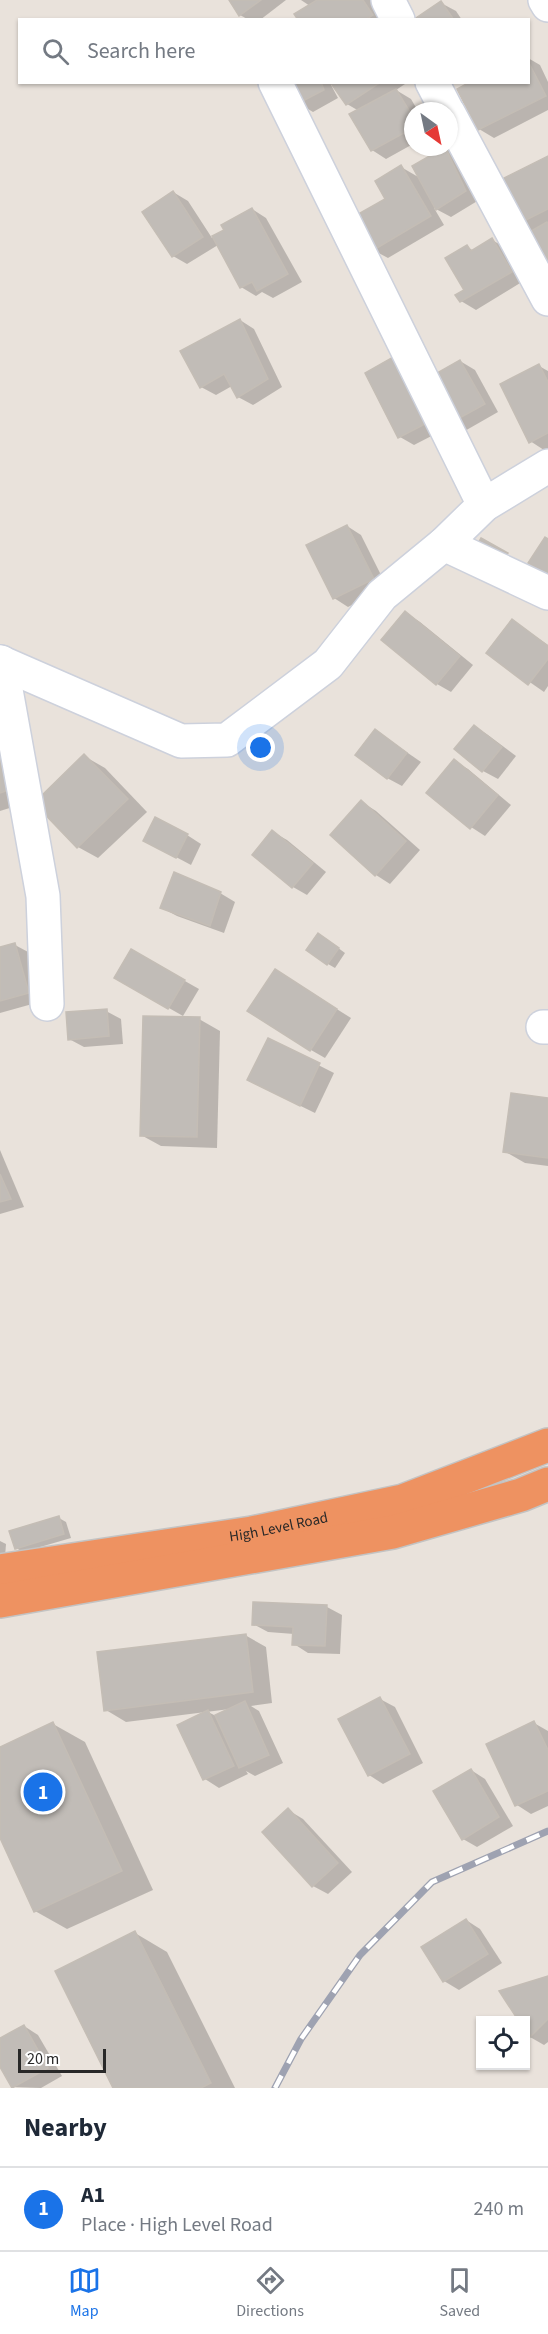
<!DOCTYPE html>
<meta charset="utf-8">
<style>
body{margin:0;font-family:"Source Sans 3",sans-serif;background:#f2f2f3;color:#1f2937}
.controls{position:absolute;right:18px;bottom:18px;display:grid;overflow:hidden;border-radius:0px;box-shadow:0 2px 4px #0004}
.controls button{width:54px;height:54px;display:grid;place-items:center;padding:0;border:0;border-bottom:2px solid #e0e1e3;background:#fff;color:#1f2937;font:30px sans-serif}
.compass{position:absolute;left:404px;top:102px;width:54px;height:54px;border-radius:50%;background:#fff;box-shadow:0 2px 4px #0004;rotate:147deg}
.scale{position:absolute;left:18px;bottom:15px;width:88px;box-sizing:border-box;padding-left:6px;border:3px solid #282828;border-top:0;font-size:16px;line-height:21px;white-space:nowrap;color:#282828;-webkit-text-stroke:4px #fff;paint-order:stroke}
.you{position:absolute;left:261px;top:748px;width:21px;height:21px;margin:-15px;border:4px solid #fff;border-radius:50%;background:#1a73e8;box-shadow:0 0 0 9px #1a73e833}
.badge{display:grid;place-items:center;width:39px;height:39px;border-radius:50%;background:#1a73e8;color:#fff;font-size:20px;font-weight:700}
.pin{position:absolute;translate:-50% -50%;border:3px solid #fff;box-shadow:0 2px 6px #0006}
.list{margin:0;padding:0;list-style:none}
h2{display:flex;justify-content:space-between;align-items:center;height:78px;margin:0;padding:0 24px;font-size:26px}
h2 small{font-size:20px;font-weight:400;color:#747a83}
.list li{display:grid;grid-template-columns:39px 1fr auto;gap:18px;align-items:center;box-sizing:border-box;height:84px;padding:0 24px;border-top:2px solid #e0e1e3}
.list b{display:block;font-size:22px;white-space:nowrap}
.list p{margin:0;font-size:20px;white-space:nowrap;color:#747a83}
.list em{font-size:20px;font-style:normal;color:#747a83}
.icon{flex:none;width:33px;height:33px;fill:none;stroke:currentColor;stroke-width:2;stroke-linecap:round;stroke-linejoin:round}
.map{position:relative;flex:none;width:548px;height:2088px;overflow:hidden}
.search{position:absolute;background:#fff;box-shadow:0 2px 4px #0004;left:18px;right:18px;top:18px;height:66px;display:flex;align-items:center;gap:15px;box-sizing:border-box;padding:0 21px;border-radius:0px;color:#747a83;font-size:22px}
.sheet{height:162px;background:#fff}
nav{display:flex;justify-content:space-around;align-items:center;box-sizing:border-box;height:84px;border-top:2px solid #e0e1e3;background:#fff;font-size:16px;color:#747a83}
nav a{display:grid;justify-items:center;gap:3px}
nav .on{color:#1a73e8}
.map>svg:first-child{display:block}
.shadow{fill:#0003}
.building{fill:#c1bcb7;stroke:#c4bdb5;stroke-width:1.5}
.lines{fill:none;stroke-linecap:round;stroke-linejoin:round}
.minor-casing{stroke:#cdd1dc;stroke-width:36}
.highway-casing{stroke:#c3c3c3;stroke-width:36}
.minor{stroke:#fff;stroke-width:33}
.highway{stroke:#ee9261;stroke-width:33}
.rail-casing{stroke:#9ea2b1;stroke-width:7}
.rail{stroke:#fff;stroke-width:4.5;stroke-dasharray:14;stroke-linecap:butt}
.labels{text-anchor:middle;stroke-width:6;stroke-linejoin:round;paint-order:stroke}
.street-label{font-size:15px;fill:#282828;stroke:#fff}
</style>
<div class="map">
<svg width="548" height="2088" viewBox="0 0 548 2088">
<rect width="100%" height="100%" fill="#e9e2db"/>
<g class="shadow">
<path d="M230 0H286L260 20H249L240 15Z"/>
<path d="M301 0H371L384 20H300L310 6Z"/>
<path d="M441 3 456 11 462 20H416Z"/>
<path d="M528 58 540 65 548 82V110L494 138 479 129 528 82Z"/>
<path d="M289 82H408L396 90 411 99 418 111H413V144L386 159 372 150 359 111 347 104 333 84 331 85 338 98 313 112 298 103Z"/>
<path d="M445 148 459 157 479 200 451 217 434 208 444 225 388 258 373 250 387 199 401 167 420 178Z"/>
<path d="M548 158V278L533 231 519 223Z"/>
<path d="M173 192 188 201 212 238 226 230 252 209 266 218 302 282 273 298 262 292 256 296 241 287 218 245 187 264 173 256Z"/>
<path d="M492 240 506 248 525 280 476 310 461 301 466 290 467 247 474 251Z"/>
<path d="M240 320 254 329 282 387 253 405 238 397 232 386 216 395 201 387Z"/>
<path d="M460 361 475 370 498 412 463 432 448 424Z"/>
<path d="M539 366 548 371V448L544 450 530 441Z"/>
<path d="M367 373 443 430 414 445 400 437Z"/>
<path d="M347 526 361 535 387 587 348 607 334 598Z"/>
<path d="M406 613 420 622 473 665 451 692 437 684Z"/>
<path d="M513 621 548 645V686L544 692 488 653Z"/>
<path d="M0 714 32 801 0 811Z"/>
<path d="M474 726 488 735 516 756 498 779 483 771Z"/>
<path d="M376 731 421 762 402 786 387 778Z"/>
<path d="M84 756 105 768 147 812 98 858 78 847Z"/>
<path d="M454 761 468 769 511 805 485 836 471 827Z"/>
<path d="M362 802 376 811 420 850 390 884 376 875Z"/>
<path d="M273 832 287 840 326 872 307 895 293 887Z"/>
<path d="M187 835 201 844 191 865 159 848Z"/>
<path d="M220 893 235 902 224 933 177 916 162 908Z"/>
<path d="M326 939 345 953 335 968 328 964Z"/>
<path d="M15 945 30 953 43 1001 0 1013V949Z"/>
<path d="M132 951 199 989 183 1016 116 978Z"/>
<path d="M289 979 351 1018 325 1058 311 1050Z"/>
<path d="M106 1011 121 1019 123 1044 84 1047 69 1039Z"/>
<path d="M199 1019 220 1031 217 1148 161 1146 141 1135Z"/>
<path d="M269 1040 334 1073 315 1113 264 1088Z"/>
<path d="M548 1100V1166L525 1163 504 1151Z"/>
<path d="M0 1150 24 1207 0 1214Z"/>
<path d="M59 1518 66 1522 71 1538 23 1552 16 1548Z"/>
<path d="M0 1541 6 1544 5 1557H0Z"/>
<path d="M255 1604 327 1607 342 1615 340 1654 308 1653 294 1644V1634L268 1632 253 1624Z"/>
<path d="M245 1635 266 1647 272 1703 251 1706 259 1711 283 1763 255 1776 246 1771 248 1774 219 1788 205 1779 208 1712 216 1716 230 1709 126 1722 106 1710Z"/>
<path d="M380 1699 395 1707 423 1763 383 1784 369 1775Z"/>
<path d="M534 1723 548 1731V1806L531 1814 517 1805 488 1745Z"/>
<path d="M53 1724 85 1742 153 1890 67 1929 35 1911 0 1834V1748Z"/>
<path d="M471 1770 485 1779 513 1826 477 1847 463 1839Z"/>
<path d="M288 1810 303 1819 352 1872 328 1894 313 1886 264 1832Z"/>
<path d="M466 1920 480 1929 502 1963 459 1990 444 1981Z"/>
<path d="M135 1933 167 1952 235 2088H114Z"/>
<path d="M548 1977V2042L544 2045 530 2037 526 2030V2020H519L501 1992Z"/>
<path d="M24 2026 38 2035 62 2076 41 2088 13 2087 0 2064V2040Z"/>
</g>
<g class="building">
<path d="M229 0H261L239 16Z"/>
<path d="M317 0H363L373 15 365 20H298L294 14Z"/>
<path d="M441 1 454 20H413Z"/>
<path d="M528 61 546 96 478 130 457 89 470 82H528Z"/>
<path d="M287 82H321L324 90 297 104Z"/>
<path d="M330 82H381L346 105Z"/>
<path d="M396 89 413 117V128L371 151 349 114Z"/>
<path d="M445 147 466 191 436 210 412 166Z"/>
<path d="M548 156V209L518 224 496 182Z"/>
<path d="M401 165 431 216 372 251 353 217 385 199 375 181Z"/>
<path d="M173 191 203 237 172 257 142 212Z"/>
<path d="M252 208 288 274 257 291 252 282 240 288 212 236 224 230 221 225Z"/>
<path d="M547 222 548 223V281L524 235Z"/>
<path d="M492 238 512 272 460 302 455 295 464 290 445 258 467 245 471 251Z"/>
<path d="M240 319 268 379 237 398 224 374 200 388 180 351Z"/>
<path d="M395 356 429 422 398 438 365 373Z"/>
<path d="M460 360 485 404 447 425 423 381Z"/>
<path d="M539 364 548 382V433L529 443 500 384Z"/>
<path d="M347 525 374 579 333 599 306 545Z"/>
<path d="M545 537 548 539V576L528 563Z"/>
<path d="M481 538 508 553 502 564 475 549Z"/>
<path d="M405 611 460 656 436 685 381 640Z"/>
<path d="M512 619 548 646V659L528 685 486 653Z"/>
<path d="M474 725 502 747 482 772 454 749Z"/>
<path d="M375 729 407 753 387 779 355 755Z"/>
<path d="M0 750 12 789 0 793Z"/>
<path d="M84 754 128 799 77 848 34 803Z"/>
<path d="M454 759 498 795 470 829 426 793Z"/>
<path d="M361 800 406 841 375 876 330 835Z"/>
<path d="M155 817 188 834 176 858 143 841Z"/>
<path d="M272 830 313 863 292 888 252 855Z"/>
<path d="M174 872 221 892 210 926 160 908Z"/>
<path d="M318 933 339 948 327 965 306 950Z"/>
<path d="M15 943 29 993 0 1001V947Z"/>
<path d="M131 949 185 980 168 1009 114 978Z"/>
<path d="M275 969 337 1009 310 1051 247 1011Z"/>
<path d="M107 1009 109 1036 68 1040 66 1012Z"/>
<path d="M143 1016 200 1017 197 1137 140 1136Z"/>
<path d="M268 1038 320 1063 300 1106 247 1080Z"/>
<path d="M511 1093 548 1098V1158L503 1152Z"/>
<path d="M0 1174 11 1199 0 1202Z"/>
<path d="M59 1516 64 1534 15 1549 9 1531Z"/>
<path d="M253 1602 327 1605 325 1646 292 1645 293 1627 252 1625Z"/>
<path d="M246 1634 253 1692 104 1711 97 1652Z"/>
<path d="M380 1697 410 1754 368 1776 338 1719Z"/>
<path d="M245 1701 269 1755 239 1768 215 1715Z"/>
<path d="M208 1710 234 1766 203 1780 177 1725Z"/>
<path d="M534 1721 548 1750V1791L515 1806 486 1744Z"/>
<path d="M53 1722 122 1871 34 1912 0 1838V1747Z"/>
<path d="M471 1769 499 1817 462 1840 433 1791Z"/>
<path d="M288 1808 338 1863 312 1887 262 1832Z"/>
<path d="M466 1919 488 1954 443 1982 421 1947Z"/>
<path d="M135 1931 211 2083 201 2088H113L55 1971Z"/>
<path d="M548 1976V2019L529 2038 526 2033V2020H518L499 1991Z"/>
<path d="M24 2025 48 2068 12 2088 0 2067V2038Z"/>
</g>
<g class="lines">
<defs>
<g id="minor">
<path d="M388 0 398 20"/>
<path d="M545 0 548 5"/>
<path d="M275 82 484 505"/>
<path d="M432 82 447 111"/>
<path d="M449 114 548 299"/>
<path d="M444 544 548 593"/>
<path d="M0 662 181 741 227 740 328 664 382 595 444 544 484 505 548 466"/>
<path d="M1 662 43 896 47 1004"/>
<path d="M543 1027H548"/>
</g>
<g id="highway">
<path id="s1" d="M0 1571 252 1533 403 1501 548 1445"/>
<path d="M0 1601 393 1532 521 1495 548 1484"/>
</g>
</defs>
<use href="#minor" class="minor-casing"/>
<use href="#highway" class="highway-casing"/>
<use href="#minor" class="minor"/>
<use href="#highway" class="highway"/>
<defs>
<path id="rail" d="M275 2088 301 2039 360 1955 432 1882 548 1831"/>
</defs>
<use href="#rail" class="rail-casing"/>
<use href="#rail" class="rail"/>
</g>
<g class="labels">
<g class="street-label">
<text dy="5" stroke="none"><textPath href="#s1" startOffset="282">High Level Road</textPath></text>
</g>
</g>
</svg>
<div class="controls">
<button><svg class="icon" aria-label="locate" viewBox="0 0 24 24"><circle cx="12" cy="12" r="6"/><path d="M12 2v4M12 18v4M2 12h4M18 12h4"/></svg></button>
</div>
<svg class="compass" viewBox="-18 -18 36 36"><path d="M0-13l5 13h-10z" fill="#e53935"/><path d="M0 13l5-13h-10z" fill="#747a83"/></svg>
<div class="scale">20 m</div>
<div class="you"></div>
<div class="pin badge" style="left:43px;top:1792px">1</div>
<div class="search"><svg class="icon" aria-label="search" viewBox="0 0 24 24"><circle cx="10" cy="10" r="6"/><path d="M15 15l6 6"/></svg>Search here</div>
</div>
<section class="sheet">
<h2>Nearby<small></small></h2>
<ul class="list">
<li><span class="badge">1</span><div><b>A1</b><p>Place · High Level Road</p></div><em>240 m</em></li>
</ul>
</section>
<nav>
<a class="on"><svg class="icon" aria-label="map" viewBox="0 0 24 24"><path d="M3 6l6-2 6 2 6-2v14l-6 2-6-2-6 2zM9 4v14M15 6v14"/></svg>Map</a>
<a><svg class="icon" aria-label="directions" viewBox="0 0 24 24"><path d="M12 3l9 9-9 9-9-9zM9 14v-3h6M13 9l2 2-2 2"/></svg>Directions</a>
<a><svg class="icon" aria-label="saved" viewBox="0 0 24 24"><path d="M7 4h10v16l-5-4-5 4z"/></svg>Saved</a>
</nav>
